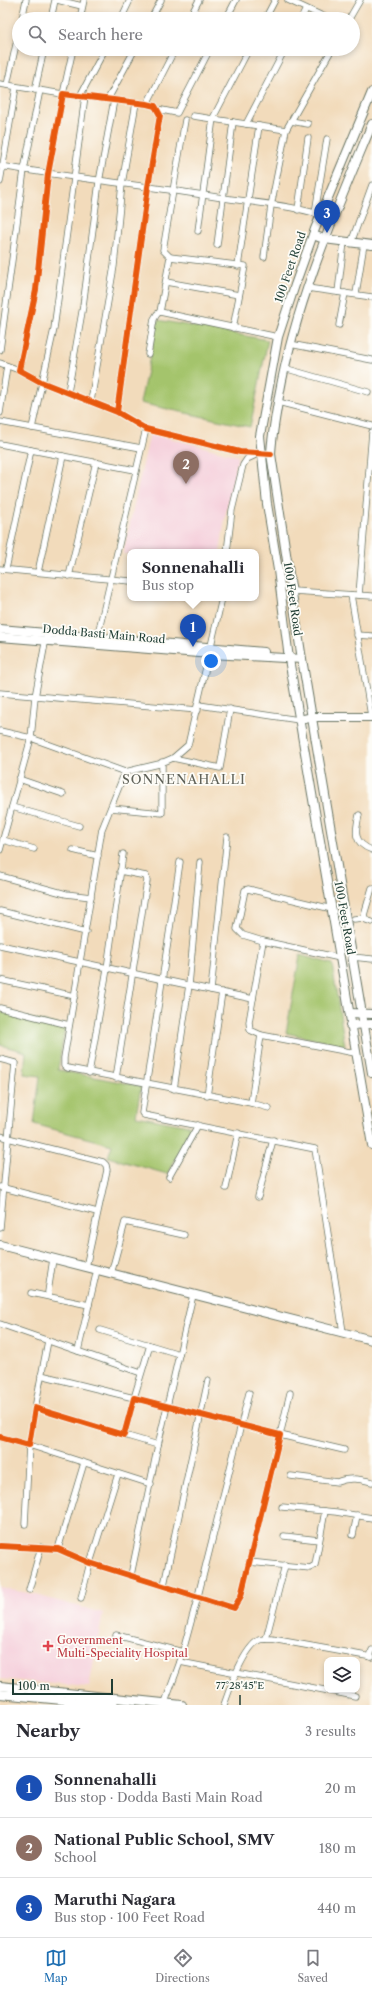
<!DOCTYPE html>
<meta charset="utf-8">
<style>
body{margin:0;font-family:"Libre Caslon Text",serif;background:#f7f7f7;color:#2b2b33}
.controls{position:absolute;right:12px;bottom:12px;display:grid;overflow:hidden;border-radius:8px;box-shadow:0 2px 6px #0003}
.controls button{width:36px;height:36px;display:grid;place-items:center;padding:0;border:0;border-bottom:1px solid #e1e1e2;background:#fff;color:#2b2b33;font:20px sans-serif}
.scale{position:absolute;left:12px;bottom:10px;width:101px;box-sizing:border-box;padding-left:4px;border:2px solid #1f3d34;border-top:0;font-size:11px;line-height:14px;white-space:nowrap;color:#1f3d34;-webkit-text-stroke:3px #fdfcf7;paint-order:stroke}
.you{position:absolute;left:211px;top:661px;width:14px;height:14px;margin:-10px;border:3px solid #fff;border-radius:50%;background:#1a73e8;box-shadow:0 0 0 6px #1a73e833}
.badge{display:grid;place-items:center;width:26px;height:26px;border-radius:50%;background:#1f6fb2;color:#fff;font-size:13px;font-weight:700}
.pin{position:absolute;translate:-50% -33px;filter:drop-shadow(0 1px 2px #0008)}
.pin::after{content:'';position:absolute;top:21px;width:14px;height:12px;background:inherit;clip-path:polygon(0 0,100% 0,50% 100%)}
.popup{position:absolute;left:127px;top:549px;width:132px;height:52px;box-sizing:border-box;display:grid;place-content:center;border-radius:8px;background:#fff;filter:drop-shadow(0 1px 3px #0005);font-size:13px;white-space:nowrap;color:#7c7c81}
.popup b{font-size:15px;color:#2b2b33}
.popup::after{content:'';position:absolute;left:50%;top:100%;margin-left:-8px;border:8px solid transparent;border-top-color:#fff}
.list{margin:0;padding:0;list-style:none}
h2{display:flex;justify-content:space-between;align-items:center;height:52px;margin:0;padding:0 16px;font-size:17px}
h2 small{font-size:13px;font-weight:400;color:#7c7c81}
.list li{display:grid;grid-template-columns:26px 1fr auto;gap:12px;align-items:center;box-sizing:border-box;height:60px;padding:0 16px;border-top:1px solid #e1e1e2}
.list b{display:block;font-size:15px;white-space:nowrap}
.list p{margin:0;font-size:13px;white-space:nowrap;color:#7c7c81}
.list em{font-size:13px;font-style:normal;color:#7c7c81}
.icon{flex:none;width:22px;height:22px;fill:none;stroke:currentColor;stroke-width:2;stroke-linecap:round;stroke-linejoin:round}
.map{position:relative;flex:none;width:372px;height:1705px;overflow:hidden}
.search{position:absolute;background:#fff;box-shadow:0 2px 6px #0003;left:12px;right:12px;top:12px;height:44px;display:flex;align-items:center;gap:10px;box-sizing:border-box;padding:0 14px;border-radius:22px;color:#7c7c81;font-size:15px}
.sheet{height:232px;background:#fff}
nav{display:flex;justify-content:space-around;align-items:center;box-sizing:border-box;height:56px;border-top:1px solid #e1e1e2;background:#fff;font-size:11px;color:#7c7c81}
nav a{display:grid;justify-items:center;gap:2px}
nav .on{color:#1f6fb2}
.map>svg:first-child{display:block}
.built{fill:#f5cfdb}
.green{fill:#a4c46c;stroke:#628050}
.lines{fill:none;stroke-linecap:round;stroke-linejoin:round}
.street-casing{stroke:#697463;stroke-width:7}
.secondary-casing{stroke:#697463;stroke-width:10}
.street{stroke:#fff;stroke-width:5.5}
.secondary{stroke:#fff;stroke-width:8}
.cycleway-casing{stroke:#fdfcf7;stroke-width:8}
.cycleway{stroke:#e8590c;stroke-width:6}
.ticks{fill:none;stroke:#1f3d34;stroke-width:1.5}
.health-dot{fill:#e0444e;stroke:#fdfcf7;stroke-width:1.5}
.labels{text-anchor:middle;stroke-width:3.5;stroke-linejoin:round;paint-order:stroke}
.street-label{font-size:11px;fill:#1f3d34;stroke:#fdfcf7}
.health-label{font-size:11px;fill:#be3a42;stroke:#fdfcf7;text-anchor:start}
.quarter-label{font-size:13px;letter-spacing:1px;fill:#606259;stroke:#fdfcf7}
.ticks-label{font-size:10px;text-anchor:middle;fill:#1f3d34;stroke:#fdfcf7;stroke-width:3.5;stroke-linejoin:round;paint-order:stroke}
</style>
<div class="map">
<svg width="372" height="1705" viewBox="0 0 372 1705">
<rect width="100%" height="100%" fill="#fdfcf7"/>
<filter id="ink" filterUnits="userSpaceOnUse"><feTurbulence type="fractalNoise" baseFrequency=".025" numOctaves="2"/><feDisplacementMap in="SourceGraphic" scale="8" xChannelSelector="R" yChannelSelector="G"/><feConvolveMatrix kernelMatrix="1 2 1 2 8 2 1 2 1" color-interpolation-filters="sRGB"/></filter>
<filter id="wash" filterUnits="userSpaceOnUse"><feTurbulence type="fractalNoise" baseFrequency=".012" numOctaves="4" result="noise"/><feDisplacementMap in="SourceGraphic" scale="16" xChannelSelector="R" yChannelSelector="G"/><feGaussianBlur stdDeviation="0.9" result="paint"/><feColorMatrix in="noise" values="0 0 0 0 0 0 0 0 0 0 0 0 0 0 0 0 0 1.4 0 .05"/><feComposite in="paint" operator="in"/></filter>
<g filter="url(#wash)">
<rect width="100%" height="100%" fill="#f2dbbb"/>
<g class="built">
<path d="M150 433 238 456 226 512 220 552H130V554H123Z"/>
<path d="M0 1588 28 1593 103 1613 89 1687 0 1679Z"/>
</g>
<g class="green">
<path d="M158 320 268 340 250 427 140 403Z"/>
<path d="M300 955 332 964 345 1046 286 1033Z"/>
<path d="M0 1012 65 1026 58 1070 141 1086 136 1116 194 1127 167 1174 108 1157 112 1145 34 1124 40 1076 24 1074 26 1052 0 1045Z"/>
</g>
</g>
<g filter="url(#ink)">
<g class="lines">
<defs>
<g id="street">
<path d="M57 0 82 6"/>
<path d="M288 0 329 19"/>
<path d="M80 15 90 19"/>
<path d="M22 19 26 0"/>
<path d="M51 19 55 0"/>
<path d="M80 19 84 0"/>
<path d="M121 19 130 0"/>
<path d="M151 19 161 0"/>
<path d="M189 19 199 0"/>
<path d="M226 19 236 0"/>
<path d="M265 19 275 0"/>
<path d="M301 19 306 9"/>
<path d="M349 19 360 0"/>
<path d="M0 84 63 94 73 49"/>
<path d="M7 85 19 31"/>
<path d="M35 90 44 49"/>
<path d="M80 96 105 49"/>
<path d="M108 99 135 49"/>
<path d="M147 104 175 49"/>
<path d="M157 109 177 113 210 49"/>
<path d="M193 116 286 130"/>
<path d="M185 120 163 250 170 257 160 312 278 337"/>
<path d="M291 121 308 124"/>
<path d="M246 124 285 49"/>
<path d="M0 166C74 178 149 186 223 198 258 203 300 206 333 219"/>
<path d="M0 182 16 87"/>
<path d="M298 210 308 138"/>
<path d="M315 213 327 139"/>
<path d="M198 231 213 118 249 49"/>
<path d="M351 243 372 185"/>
<path d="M217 245 233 122"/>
<path d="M170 257 245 266 233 328"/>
<path d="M264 257 271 206 286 130 332 49"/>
<path d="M238 266 259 126"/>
<path d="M166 282 239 295"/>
<path d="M307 288 372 297"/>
<path d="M338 292 344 242"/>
<path d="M356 294 364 244"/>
<path d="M339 325 345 293"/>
<path d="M290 344 372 360"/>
<path d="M0 350 24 170 40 90"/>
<path d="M148 354 154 319 157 314 160 312"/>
<path d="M0 363 19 370"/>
<path d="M284 368 368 392"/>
<path d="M68 392 83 306 99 182 114 100"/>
<path d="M91 401 114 266 122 184 136 103"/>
<path d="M278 402 372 426"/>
<path d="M117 412 148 187 160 115 155 106 147 104 63 94 48 174 36 290 19 370 41 382 117 412 146 429 240 452 271 454"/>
<path d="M0 413 7 366"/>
<path d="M0 422 141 448"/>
<path d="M32 428 54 329 85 96"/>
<path d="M0 444 135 470"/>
<path d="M227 552 232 510 243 465 247 459 260 453"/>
<path d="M0 569 130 581"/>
<path d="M6 569 31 450"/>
<path d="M38 572 63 456"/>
<path d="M69 576 96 462"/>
<path d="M293 591 372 596"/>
<path d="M351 595 371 716"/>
<path d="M359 595 372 432"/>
<path d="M357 635 372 636"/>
<path d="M97 638 146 429"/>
<path d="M0 693 198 710"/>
<path d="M199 705 299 720"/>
<path d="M0 731 31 738 35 697 46 638"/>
<path d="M173 758 220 768 230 709"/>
<path d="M125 772 102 829 64 1058V1066L68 1068 251 1103 261 1035"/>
<path d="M19 779 63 794"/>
<path d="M12 807 79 826"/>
<path d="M111 808 162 813V762"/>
<path d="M359 815C355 832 353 843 372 850"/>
<path d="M3 840 34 849"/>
<path d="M0 850 31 738 125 772 159 764 173 758 188 745 222 598"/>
<path d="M73 850 98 856"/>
<path d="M180 862 142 1113 144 1115 315 1149 343 1332"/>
<path d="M0 876 66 894 91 897"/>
<path d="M372 888 364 915 366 920 372 922"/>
<path d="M0 911 86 932"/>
<path d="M354 919 364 918"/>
<path d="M263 941 243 935 237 929 245 890 248 889 332 909"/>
<path d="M0 945 253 999"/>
<path d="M352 957 372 959"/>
<path d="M340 958 263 941 249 1022 250 1030 261 1035 355 1053"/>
<path d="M0 980 75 996"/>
<path d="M211 990 227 837"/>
<path d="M0 1008 69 1025"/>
<path d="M0 1059 15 1063 0 1228"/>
<path d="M89 1073 107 969 123 854"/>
<path d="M116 1078 147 881 146 876 120 871"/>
<path d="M174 1089 189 985 200 862"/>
<path d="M207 1096 222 992"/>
<path d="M251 1103 269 1108"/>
<path d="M0 1136 103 1162 106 1165 107 1170 86 1267"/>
<path d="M169 1177 198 1125"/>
<path d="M0 1187 97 1212"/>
<path d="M226 1188 238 1133"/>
<path d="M258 1197 273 1140"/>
<path d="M53 1259 48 1292 50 1297 89 1305"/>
<path d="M111 1274 125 1222 184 1235"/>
<path d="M31 1293 50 1297"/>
<path d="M0 1324 141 1373"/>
<path d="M100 1330 179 1354"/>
<path d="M78 1351 97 1270"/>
<path d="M41 1375 134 1398 150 1345"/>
<path d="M290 1393 280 1435 344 1450"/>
<path d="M35 1408 48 1341"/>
<path d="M124 1435 158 1445"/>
<path d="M0 1437 29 1445 35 1408 124 1435 134 1398 280 1435 241 1596 234 1608 90 1563 58 1549 0 1546"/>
<path d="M291 1476 337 1482C349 1477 360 1479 372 1482"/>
<path d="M282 1507 336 1512 372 1518"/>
<path d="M25 1524 29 1445 151 1484"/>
<path d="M353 1535 357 1515"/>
<path d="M284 1536 319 1540"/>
<path d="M58 1549 84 1463"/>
<path d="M249 1562 310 1568 315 1565 325 1511"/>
<path d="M131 1575 158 1445 193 1295"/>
<path d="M164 1585 208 1380"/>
<path d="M29 1590 41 1547"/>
<path d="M81 1598 90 1563 118 1474"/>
<path d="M116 1635 183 1652"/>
<path d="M266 1639 285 1565"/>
<path d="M370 1657 372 1650"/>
<path d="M180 1662 355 1696"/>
<path d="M164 1705 180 1662 198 1596 249 1393"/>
<path d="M224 1705C230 1688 243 1649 259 1640 263 1639 268 1639 272 1639L372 1657"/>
</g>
<g id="secondary">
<path d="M372 92 315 229 295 285 278 337 260 436 267 504 278 570 289 659 372 1145"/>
<path d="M372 124C335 213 296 301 279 396 276 415 272 434 271 454L301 653 372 1073"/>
<path d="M313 235 324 239 372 245"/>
<path d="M0 629 264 652"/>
<path d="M0 637 211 654 302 659"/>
<path d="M299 720 313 717H372"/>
<path d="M350 1013 372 1014"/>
<path d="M350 1025 372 1024"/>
<path d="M0 1245 372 1340"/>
<path d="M0 1686 182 1705"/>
<path d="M0 1694 114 1705"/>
</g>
</defs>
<use href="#street" class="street-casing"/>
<use href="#secondary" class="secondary-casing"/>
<use href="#street" class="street"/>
<use href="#secondary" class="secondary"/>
<defs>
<g id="cycleway">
<path d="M117 412 148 187 160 115 155 106 147 104 63 94 48 174 36 290 19 370 41 382 117 412 146 429 240 452 271 454"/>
<path d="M0 1437 29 1445 35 1408 124 1435 134 1398 280 1435 241 1596 234 1608 90 1563 58 1549 0 1546"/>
</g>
</defs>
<use href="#cycleway" class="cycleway-casing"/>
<use href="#cycleway" class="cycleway"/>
</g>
</g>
<path class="ticks" d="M240 1705V1695"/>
<path class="health-dot" d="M46 1640h4v4h4v4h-4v4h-4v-4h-4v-4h4z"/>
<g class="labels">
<g class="street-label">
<text transform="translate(290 267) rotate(-71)" y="4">100 Feet Road</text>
<text transform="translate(293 599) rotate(82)" y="4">100 Feet Road</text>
<text transform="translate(104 634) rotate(5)" y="4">Dodda Basti Main Road</text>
<text transform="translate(345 918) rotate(80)" y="4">100 Feet Road</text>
</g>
<g class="health-label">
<text x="57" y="1644">Government<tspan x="57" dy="13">Multi-Speciality Hospital</tspan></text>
</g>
<g class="quarter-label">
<text x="184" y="784">SONNENAHALLI</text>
</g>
</g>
<g class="ticks-label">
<text x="240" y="1689">77°28'45"E</text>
</g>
</svg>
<div class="controls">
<button><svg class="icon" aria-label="layers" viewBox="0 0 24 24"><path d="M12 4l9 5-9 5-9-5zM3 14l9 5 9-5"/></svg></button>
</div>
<div class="scale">100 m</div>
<div class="you"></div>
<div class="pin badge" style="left:193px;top:647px;background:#1a4fb4">1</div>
<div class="popup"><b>Sonnenahalli</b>Bus stop</div>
<div class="pin badge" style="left:186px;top:484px;background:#8d6e63">2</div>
<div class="pin badge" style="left:327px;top:233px;background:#1a4fb4">3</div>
<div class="search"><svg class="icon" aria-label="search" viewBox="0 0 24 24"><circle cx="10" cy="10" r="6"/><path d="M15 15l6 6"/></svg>Search here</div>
</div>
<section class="sheet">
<h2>Nearby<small>3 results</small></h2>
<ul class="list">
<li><span class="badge" style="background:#1a4fb4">1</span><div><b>Sonnenahalli</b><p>Bus stop · Dodda Basti Main Road</p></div><em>20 m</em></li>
<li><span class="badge" style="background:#8d6e63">2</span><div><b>National Public School, SMV</b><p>School</p></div><em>180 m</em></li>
<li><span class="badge" style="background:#1a4fb4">3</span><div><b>Maruthi Nagara</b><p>Bus stop · 100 Feet Road</p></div><em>440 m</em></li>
</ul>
</section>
<nav>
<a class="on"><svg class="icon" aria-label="map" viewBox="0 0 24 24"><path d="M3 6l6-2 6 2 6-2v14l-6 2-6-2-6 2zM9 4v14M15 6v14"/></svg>Map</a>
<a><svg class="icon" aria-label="directions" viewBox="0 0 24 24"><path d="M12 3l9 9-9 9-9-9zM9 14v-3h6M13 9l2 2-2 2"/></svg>Directions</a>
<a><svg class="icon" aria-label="saved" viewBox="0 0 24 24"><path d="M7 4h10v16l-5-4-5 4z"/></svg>Saved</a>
</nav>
